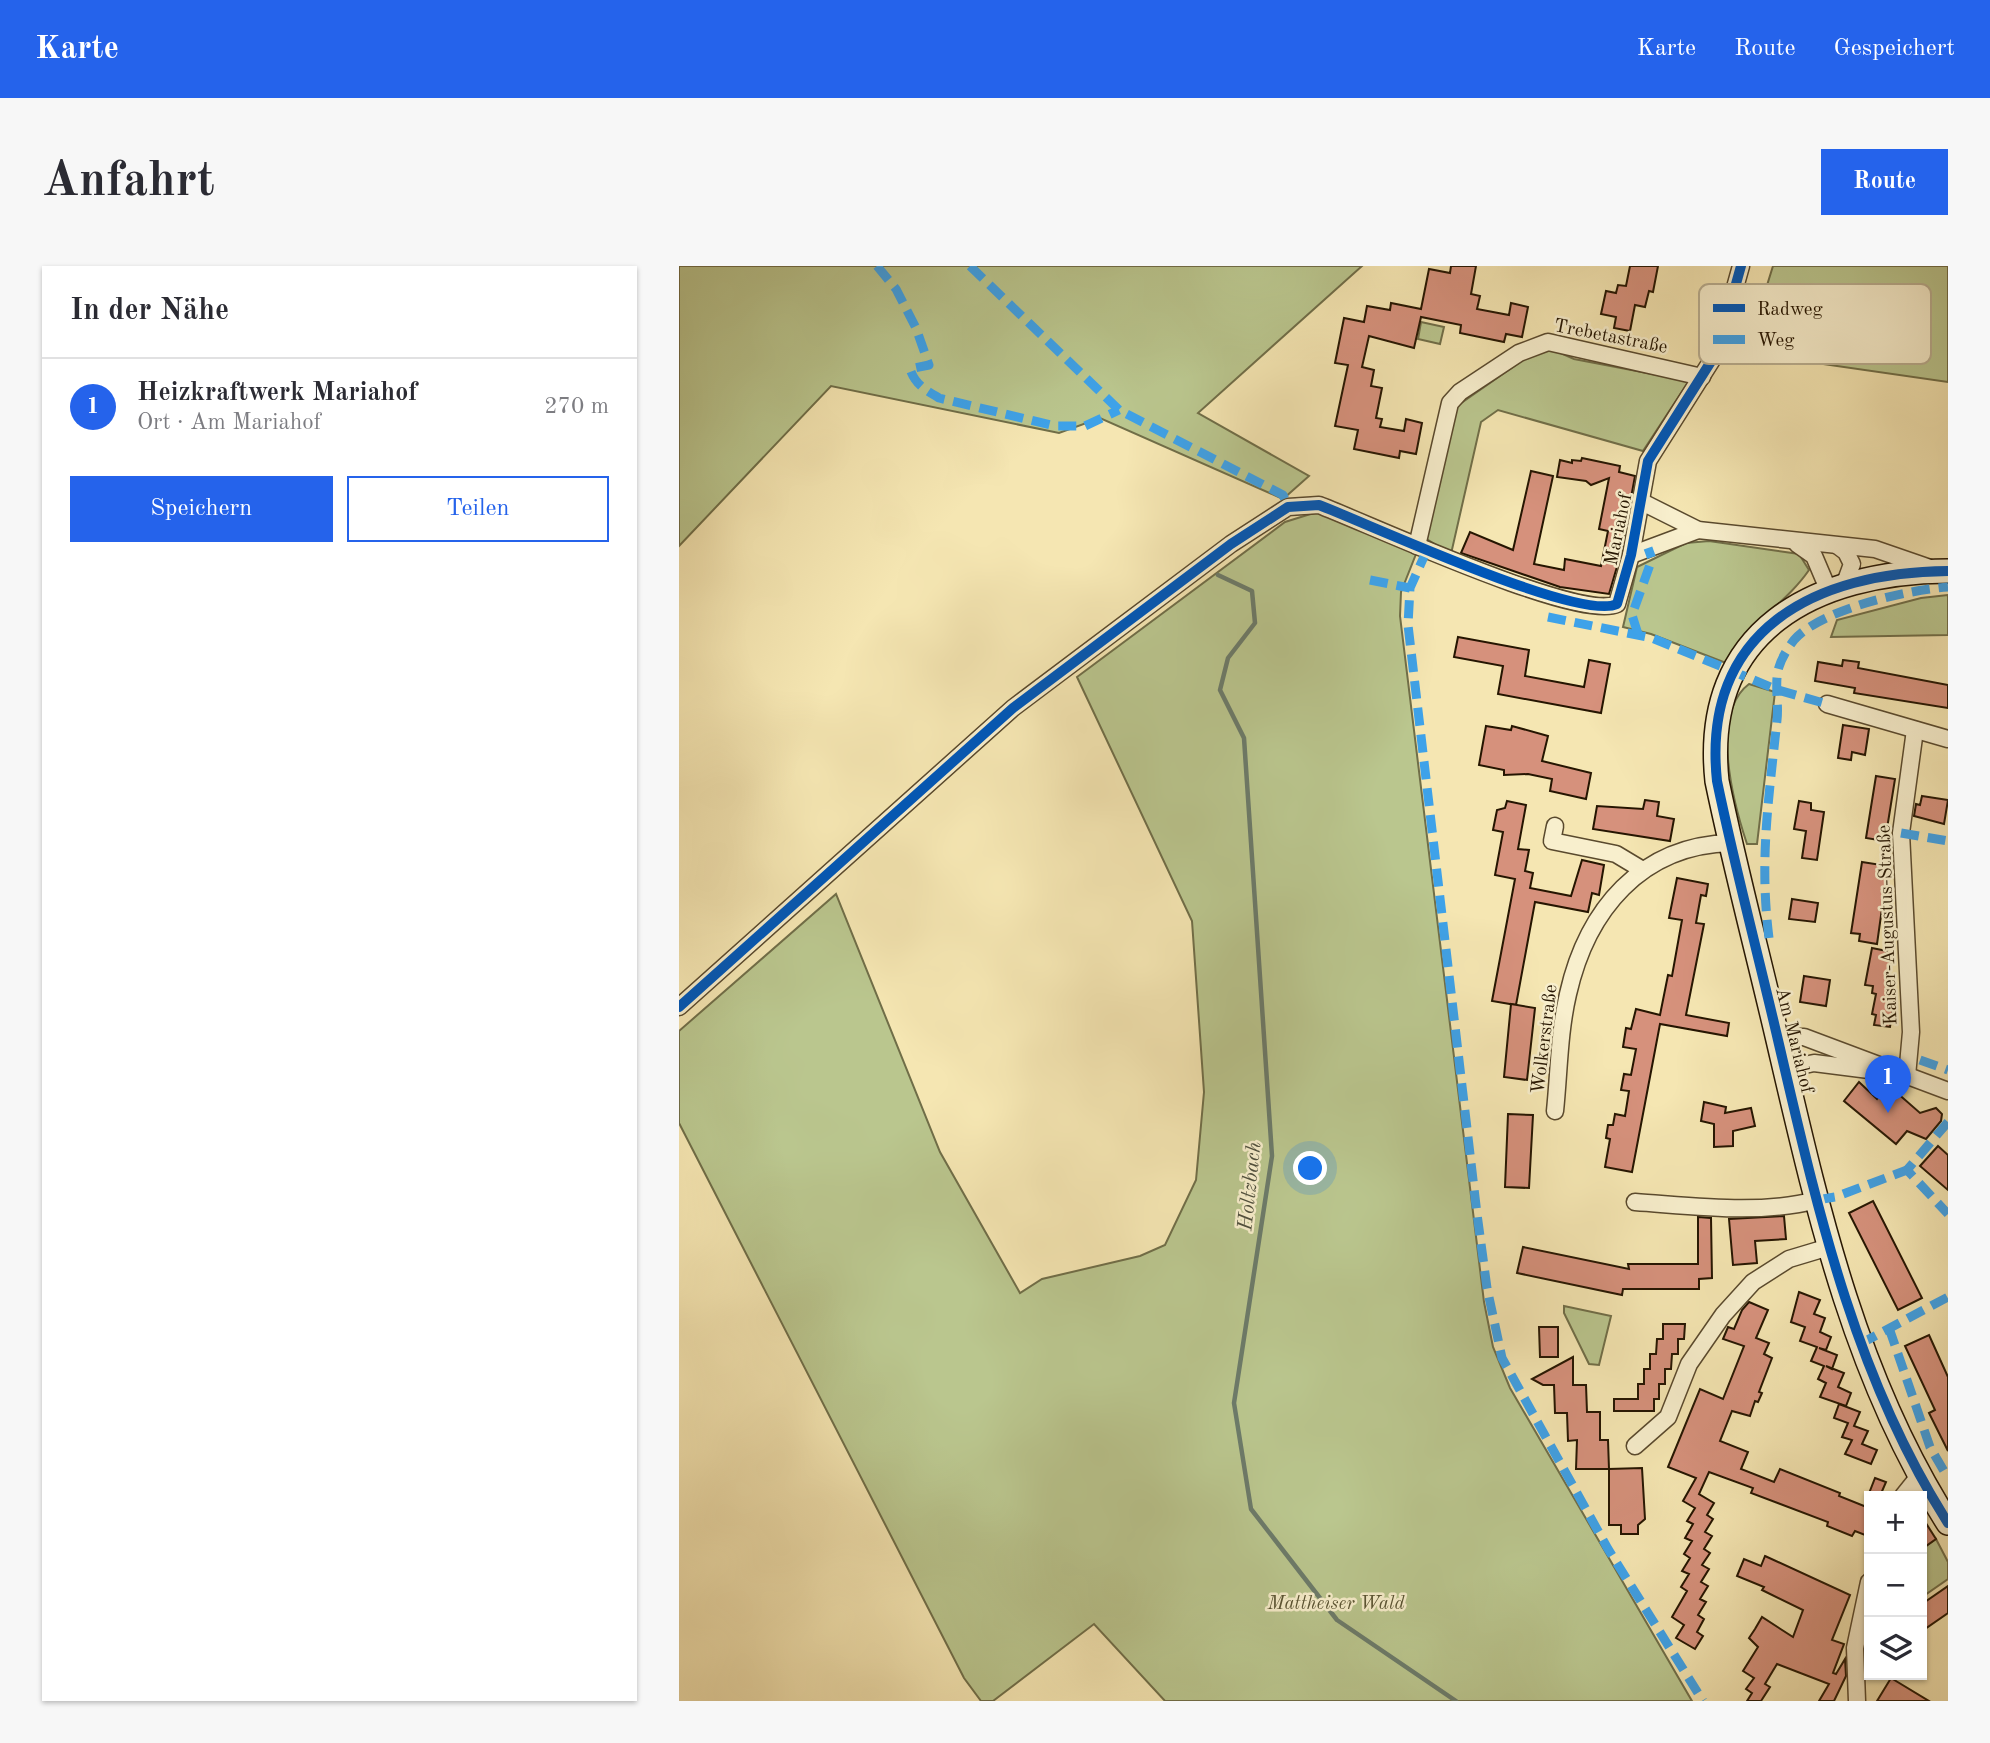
<!DOCTYPE html>
<html lang="de">
<meta charset="utf-8">
<style>
body{margin:0;font-family:"Old Standard TT",serif;background:#f7f7f7;color:#2b2b33}
.controls{position:absolute;right:21px;bottom:21px;display:grid;overflow:hidden;border-radius:0px;box-shadow:0 2px 5px #0004}
.controls button{width:63px;height:63px;display:grid;place-items:center;padding:0;border:0;border-bottom:2px solid #e1e1e2;background:#fff;color:#2b2b33;font:35px sans-serif}
.you{position:absolute;left:632px;top:903px;width:24px;height:24px;margin:-18px;border:5px solid #fff;border-radius:50%;background:#1a73e8;box-shadow:0 0 0 10px #1a73e833}
.badge{display:grid;place-items:center;width:46px;height:46px;border-radius:50%;background:#2563eb;color:#fff;font-size:23px;font-weight:700}
.pin{position:absolute;translate:-50% -58px;filter:drop-shadow(0 2px 4px #0008)}
.pin::after{content:'';position:absolute;top:37px;width:24px;height:21px;background:inherit;clip-path:polygon(0 0,100% 0,50% 100%)}
.list{margin:0;padding:0;list-style:none}
h2{display:flex;justify-content:space-between;align-items:center;height:91px;margin:0;padding:0 28px;font-size:30px}
h2 small{font-size:23px;font-weight:400;color:#7c7c81}
.list li{display:grid;grid-template-columns:46px 1fr auto;gap:21px;align-items:center;box-sizing:border-box;height:98px;padding:0 28px;border-top:2px solid #e1e1e2}
.list b{display:block;font-size:26px;white-space:nowrap}
.list p{margin:0;font-size:23px;white-space:nowrap;color:#7c7c81}
.list em{font-size:23px;font-style:normal;color:#7c7c81}
.actions{display:flex;gap:14px;padding:21px 28px}
.actions a{flex:1;padding:16px 0;border:2px solid #2563eb;border-radius:0px;text-align:center;font-size:24px;color:#2563eb}
.actions .main{background:#2563eb;color:#fff}
.icon{flex:none;width:38px;height:38px;fill:none;stroke:currentColor;stroke-width:2;stroke-linecap:round;stroke-linejoin:round}
.map{position:relative;flex:none;width:1269px;height:1435px;overflow:hidden;border-radius:0px}
header{display:flex;align-items:center;gap:42px;box-sizing:border-box;height:98px;padding:0 35px;background:#2563eb;color:#fff}
header strong{font-size:33px}
nav{display:flex;gap:38px;margin-inline-start:auto;font-size:24px}
.intro{display:flex;align-items:center;justify-content:space-between;box-sizing:border-box;height:168px;padding:0 42px}
h1{margin:0;font-size:49px}
.button{padding:18px 32px;border-radius:0px;background:#2563eb;color:#fff;font-size:24px;font-weight:700}
main{display:flex;gap:42px;padding:0 42px}
aside{flex:1;background:#fff;border-radius:0px;box-shadow:0 2px 5px #0004}
.map>svg:first-child{display:block}
.green{fill:#bac68e;stroke:#706e48;stroke-width:2}
.lines{fill:none;stroke-linecap:round;stroke-linejoin:round}
.stream{stroke:#6c7b6a;stroke-width:4.5}
.building{fill:#d6917c;stroke:#251501;stroke-width:2}
.street-casing{stroke:#59492d;stroke-width:19}
.secondary-casing{stroke:#251501;stroke-width:26}
.street{stroke:#f8efcd;stroke-width:16}
.secondary{stroke:#f8efcd;stroke-width:23}
.quiet{stroke:#3ea2e9;stroke-width:9;stroke-dasharray:18 9;stroke-linecap:butt}
.cycleway-casing{stroke:#f8efcd;stroke-width:15}
.cycleway{stroke:#0057b8;stroke-width:10}
.labels{text-anchor:middle;stroke-width:5;stroke-linejoin:round;paint-order:stroke}
.street-label{font-size:19px;fill:#251501;stroke:#f8efcd}
.park-label{font-size:19px;font-style:italic;fill:#595332;stroke:#f8efcd}
.water-label{font-size:21px;font-style:italic;fill:#4f503e;stroke:#f8efcd}
.key{fill:#f8efcd;stroke:#b9ae90;stroke-width:2}
.key-label{font-size:19px;fill:#251501}
</style>
<header>
<strong>Karte</strong>
<nav><a>Karte</a><a>Route</a><a>Gespeichert</a></nav>
</header>
<div class="intro"><h1>Anfahrt</h1><a class="button">Route</a></div>
<main>
<aside>
<h2>In der Nähe<small></small></h2>
<ul class="list">
<li><span class="badge">1</span><div><b>Heizkraftwerk Mariahof</b><p>Ort · Am Mariahof</p></div><em>270 m</em></li>
</ul>
<div class="actions"><a class="main">Speichern</a><a>Teilen</a></div>
</aside>
<div class="map">
<svg width="1269" height="1435" viewBox="0 0 1269 1435">
<rect width="100%" height="100%" fill="#f5e6b2"/>
<filter id="stains"><feTurbulence type="fractalNoise" baseFrequency=".00286" numOctaves="4"/><feColorMatrix values="0 0 0 0 .2 0 0 0 0 .09 0 0 0 0 .02 0 0 0 .5 -.17"/></filter>
<radialGradient id="worn" r=".72"><stop offset=".6" stop-color="#630" stop-opacity="0"/><stop offset="1" stop-color="#630" stop-opacity=".3"/></radialGradient>
<g class="green">
<path d="M0 0H683L519 147 630 210 604 233 421 152 380 167 152 120 0 280Z"/>
<path d="M1094 0H1269V116L1067 87Z"/>
<path d="M742 56 765 61 761 78 739 73Z"/>
<path d="M868 81 895 93 1010 115 964 185 819 144 802 156 772 288 746 272 778 140 848 91Z"/>
<path d="M641 245 737 288 722 326 721 350 805 1036 814 1081 831 1122 1013 1435H486L415 1358 314 1435H302L285 1412 0 857V765L157 628 261 886 341 1027 363 1013 461 990 486 979 517 914 525 826 513 655 398 411 606 256Z"/>
<path d="M1030 275 1120 288 1130 304C1106 339 1068 358 1047 397L972 368 944 361 958 301 1007 277Z"/>
<path d="M1269 329V369L1152 371 1158 354 1242 332Z"/>
<path d="M1070 418 1096 426 1078 578H1068C1055 539 1030 448 1070 418Z"/>
<path d="M885 1040 932 1050 920 1099 910 1098 885 1047Z"/>
<path d="M1257 1273 1269 1296V1313L1243 1331V1283Z"/>
</g>
<g class="lines">
<path class="stream" d="M539 309 573 325 576 357 549 392 541 424 565 472 593 890 555 1137 572 1243 658 1354 777 1435"/>
</g>
<g class="building">
<path d="M772 0H797L792 28 801 30 798 43 830 49 832 37 849 41 843 71 827 68 825 76 781 67 782 59 742 51 735 82 690 70 683 101 695 104 692 120 703 122 697 152 703 153 701 161 725 165 727 153 743 157 737 188 721 185 720 192 675 183 679 164 656 160 669 99 656 97 665 52 685 56 688 40 711 44 712 37 742 43 750 3 771 7Z"/>
<path d="M951 0H979L974 26 970 25 966 41 956 39 951 65 935 62 937 51 922 48 927 25 937 27 939 19 947 20Z"/>
<path d="M903 192 941 200 940 206 956 210 942 287 930 328 881 321 782 287 791 266 834 284 852 205 874 210 855 298 885 304 886 293 922 300 929 265 920 263 930 212 912 219 907 215 878 211 881 194 893 197V194L902 195Z"/>
<path d="M779 371 850 384 846 410 905 421 910 394 931 398 922 447 819 428 824 400 775 391Z"/>
<path d="M1164 394 1180 396 1179 402 1269 419V442L1175 427 1176 422 1136 415 1139 396 1163 400Z"/>
<path d="M1164 459 1190 463 1186 489 1173 486 1172 494 1159 492Z"/>
<path d="M807 460 832 464 833 460 869 470 863 495 912 507 907 533 871 525 873 513 849 508 825 509V504L800 499Z"/>
<path d="M1197 510 1216 513 1206 575 1187 572Z"/>
<path d="M1243 530 1269 534 1265 558 1235 550 1237 538 1241 539Z"/>
<path d="M966 534 980 536 978 550 995 553 991 575 914 563 918 540 964 543Z"/>
<path d="M828 535 847 539 839 583 850 584 846 605 854 607 851 622 892 630 903 594 925 599 920 629 913 627 909 646 856 636 837 739 813 735 836 613 816 609 824 566 814 564 818 544 826 542Z"/>
<path d="M1120 535 1132 537V544L1145 546 1138 594 1123 592 1127 565 1115 563Z"/>
<path d="M1183 596 1209 600 1198 678 1180 675 1181 668 1172 667Z"/>
<path d="M998 612 1029 618 1027 630 1022 629 1017 657 1025 658 1007 749 1050 757 1048 770 981 758 953 906 926 901 931 873 927 872 929 859H934L936 848 946 850 950 825 942 824 945 808 952 809 957 783 944 781 947 762 952 763 957 743 981 749 989 709 993 710 1003 654 990 652Z"/>
<path d="M1113 633 1139 637 1136 656 1110 653Z"/>
<path d="M1193 682 1208 685 1206 692 1213 694 1207 729 1216 730 1211 761 1195 759 1197 749 1193 748 1197 728 1193 727 1194 720 1186 719Z"/>
<path d="M1125 710 1151 714 1147 740 1121 736Z"/>
<path d="M832 738 856 742 848 814 825 811Z"/>
<path d="M1180 816 1198 833 1209 819 1241 847 1257 842 1263 848 1262 855 1247 873 1228 865 1217 878 1165 835Z"/>
<path d="M1025 836 1047 841 1046 847 1072 842 1076 860 1054 865V880L1035 881V858L1022 855Z"/>
<path d="M829 848 854 849 850 922 826 921Z"/>
<path d="M1259 880 1269 889V924L1241 900Z"/>
<path d="M1194 935 1243 1032 1219 1044 1170 947Z"/>
<path d="M1105 950 1107 973 1076 975 1078 997 1054 999 1050 953Z"/>
<path d="M1019 951 1032 952 1033 1012 1020 1013V1023H944L943 1029 838 1007 844 981 950 1003 949 998H1019Z"/>
<path d="M1120 1026 1141 1034 1135 1048 1146 1052 1141 1066 1152 1071 1147 1084 1140 1082 1158 1089 1153 1103 1147 1100 1165 1107 1159 1121 1172 1127 1167 1140 1141 1131 1147 1117 1139 1113 1145 1100 1132 1095 1138 1081 1121 1075 1126 1061 1112 1056Z"/>
<path d="M1070 1036 1089 1044 1077 1072 1090 1077 1085 1088 1093 1092 1080 1126 1083 1127 1079 1136 1076 1135 1071 1150 1053 1145 1041 1175 1069 1186 1062 1203 1095 1216 1101 1203 1161 1227 1160 1230 1190 1242V1257L1186 1269 1176 1265 1173 1270 1148 1260 1149 1256 1072 1227 1074 1222 1030 1206 1020 1228 1035 1237 1028 1249 1034 1253 1026 1266 1033 1270 1025 1283 1031 1287 1023 1299 1030 1303 1022 1316 1029 1320 1021 1333 1027 1336 1019 1349 1025 1353 1018 1366 1024 1370 1016 1383 997 1372 1005 1359 993 1351 1008 1325 1002 1321 1010 1308 1003 1305 1011 1292 1005 1288 1013 1275 1006 1272 1014 1258 1008 1255 1016 1242 1004 1235 1017 1212 989 1201 1021 1123 1044 1133 1065 1080 1044 1073 1049 1061 1055 1063 1063 1044Z"/>
<path d="M984 1058H1006L1005 1073H999V1088H993L992 1103H986V1118H980V1133H975V1145H935V1133H959V1118H965V1103H971V1088H977L978 1073H984Z"/>
<path d="M860 1061H879V1091H861Z"/>
<path d="M1250 1069 1269 1111V1185L1250 1147 1256 1144 1226 1080Z"/>
<path d="M894 1091V1119H907L908 1146H921V1174H929L930 1203H897L898 1174 889 1175 888 1147H876L875 1119H864L853 1113Z"/>
<path d="M1160 1138 1181 1146 1175 1160 1189 1165 1183 1178 1198 1184 1192 1198 1166 1188 1173 1174 1163 1171 1169 1157 1155 1152Z"/>
<path d="M963 1202 966 1253 959 1259V1268H942V1259H930V1203Z"/>
<path d="M1196 1212 1207 1216 1201 1230H1189Z"/>
<path d="M1243 1251 1257 1273 1247 1280 1243 1274Z"/>
<path d="M1086 1290 1171 1329 1153 1374 1165 1378 1154 1407 1157 1408 1166 1393 1167 1410 1155 1435H1140L1150 1418 1098 1398 1086 1418 1091 1421 1082 1435H1068L1073 1427 1067 1423 1075 1412 1064 1405 1079 1381 1070 1372 1076 1363 1083 1351 1114 1371 1124 1344 1083 1324 1085 1321 1058 1310 1065 1293 1082 1300Z"/>
<path d="M1269 1320V1347L1243 1365V1338Z"/>
<path d="M1212 1412 1250 1435H1198Z"/>
</g>
<g class="lines">
<defs>
<g id="street">
<path d="M963 236 1019 264 1196 283 1254 303"/>
<path d="M1118 278 1135 290 1149 323"/>
<path d="M738 280 771 137 781 126 840 87 869 76 1023 111"/>
<path d="M1159 280 1167 286 1173 298 1166 317"/>
<path d="M952 289 1019 264"/>
<path d="M1148 438 1269 473"/>
<path d="M876 560 873 575 937 588 962 603"/>
<path d="M0 741 334 442 552 278 609 241 640 239C688 257 900 356 938 338L952 289 969 195 1038 86 1062 0"/>
<path d="M1098 771H1125L1269 825"/>
<path d="M1106 803 1135 797 1198 805"/>
<path d="M1228 810 1232 766 1222 567 1236 464"/>
<path d="M876 845C880 807 880 766 889 728 908 644 962 579 1052 577"/>
<path d="M956 936C1015 940 1080 949 1138 934"/>
<path d="M956 1180 989 1151 1010 1098 1044 1049 1074 1016 1110 993 1150 981"/>
<path d="M1224 1230 1240 1210"/>
<path d="M1178 1435 1176 1382 1190 1316"/>
</g>
<path id="secondary" d="M1269 305C1136 306 1022 364 1038 515 1056 602 1079 688 1099 774 1138 941 1175 1110 1269 1257"/>
</defs>
<use href="#street" class="street-casing"/>
<use href="#secondary" class="secondary-casing"/>
<use href="#street" class="street"/>
<use href="#secondary" class="secondary"/>
<g class="quiet">
<path d="M198 0 217 23 237 62 250 99 231 103C236 118 246 124 260 132L376 160H406L440 144"/>
<path d="M291 0 440 144 604 229 609 241"/>
<path d="M748 284 731 322 729 359 798 948 808 1022 823 1092 929 1283 1024 1435"/>
<path d="M691 314 731 322"/>
<path d="M869 351 973 372 1099 424 1148 438"/>
<path d="M959 368 953 349 973 293 969 282"/>
<path d="M1222 567 1269 575"/>
<path d="M1090 672C1080 593 1090 532 1098 454 1100 438 1095 417 1100 401 1103 391 1109 382 1115 374 1142 343 1229 324 1269 321"/>
<path d="M1241 794 1269 804"/>
<path d="M1269 856 1228 904 1269 948"/>
<path d="M1138 934 1156 931 1228 904"/>
<path d="M1210 1062 1251 1181 1269 1212"/>
<path d="M1181 1078 1269 1031"/>
</g>
<defs>
<g id="cycleway">
<path d="M1269 305C1136 306 1022 364 1038 515 1056 602 1079 688 1099 774 1138 941 1175 1110 1269 1257"/>
<path d="M0 741 334 442 552 278 609 241 640 239C688 257 900 356 938 338L952 289 969 195 1038 86 1062 0"/>
</g>
</defs>
<use href="#cycleway" class="cycleway-casing"/>
<use href="#cycleway" class="cycleway"/>
</g>
<g class="labels">
<g class="street-label">
<text transform="translate(932 69) rotate(11)" y="7">Trebetastraße</text>
<text transform="translate(938 263) rotate(-78)" y="7">Mariahof</text>
<text transform="translate(1207 659) rotate(-92)" y="7">Kaiser-Augustus-Straße</text>
<text transform="translate(864 773) rotate(-83)" y="7">Wolkerstraße</text>
<text transform="translate(1117 774) rotate(76)" y="7">Am Mariahof</text>
</g>
<g class="park-label">
<text x="657" y="1343">Mattheiser Wald</text>
</g>
<g class="water-label">
<text transform="translate(570 920) rotate(-84)" y="7">Holtzbach</text>
</g>
</g>
<rect x="1020" y="18" width="232" height="80" rx="10" class="key"/>
<rect x="1034" y="38" width="32" height="8" fill="#0057b8"/>
<rect x="1034" y="69" width="32" height="9" fill="#3ea2e9"/>
<g class="key-label">
<text x="1078" y="49">Radweg</text>
<text x="1078" y="80">Weg</text>
</g>
<rect width="100%" height="100%" filter="url(#stains)"/>
<rect width="100%" height="100%" fill="url(#worn)"/>
</svg>
<div class="controls">
<button>+</button>
<button>−</button>
<button><svg class="icon" aria-label="layers" viewBox="0 0 24 24"><path d="M12 4l9 5-9 5-9-5zM3 14l9 5 9-5"/></svg></button>
</div>
<div class="you"></div>
<div class="pin badge" style="left:1209px;top:847px">1</div>
</div>
</main>
